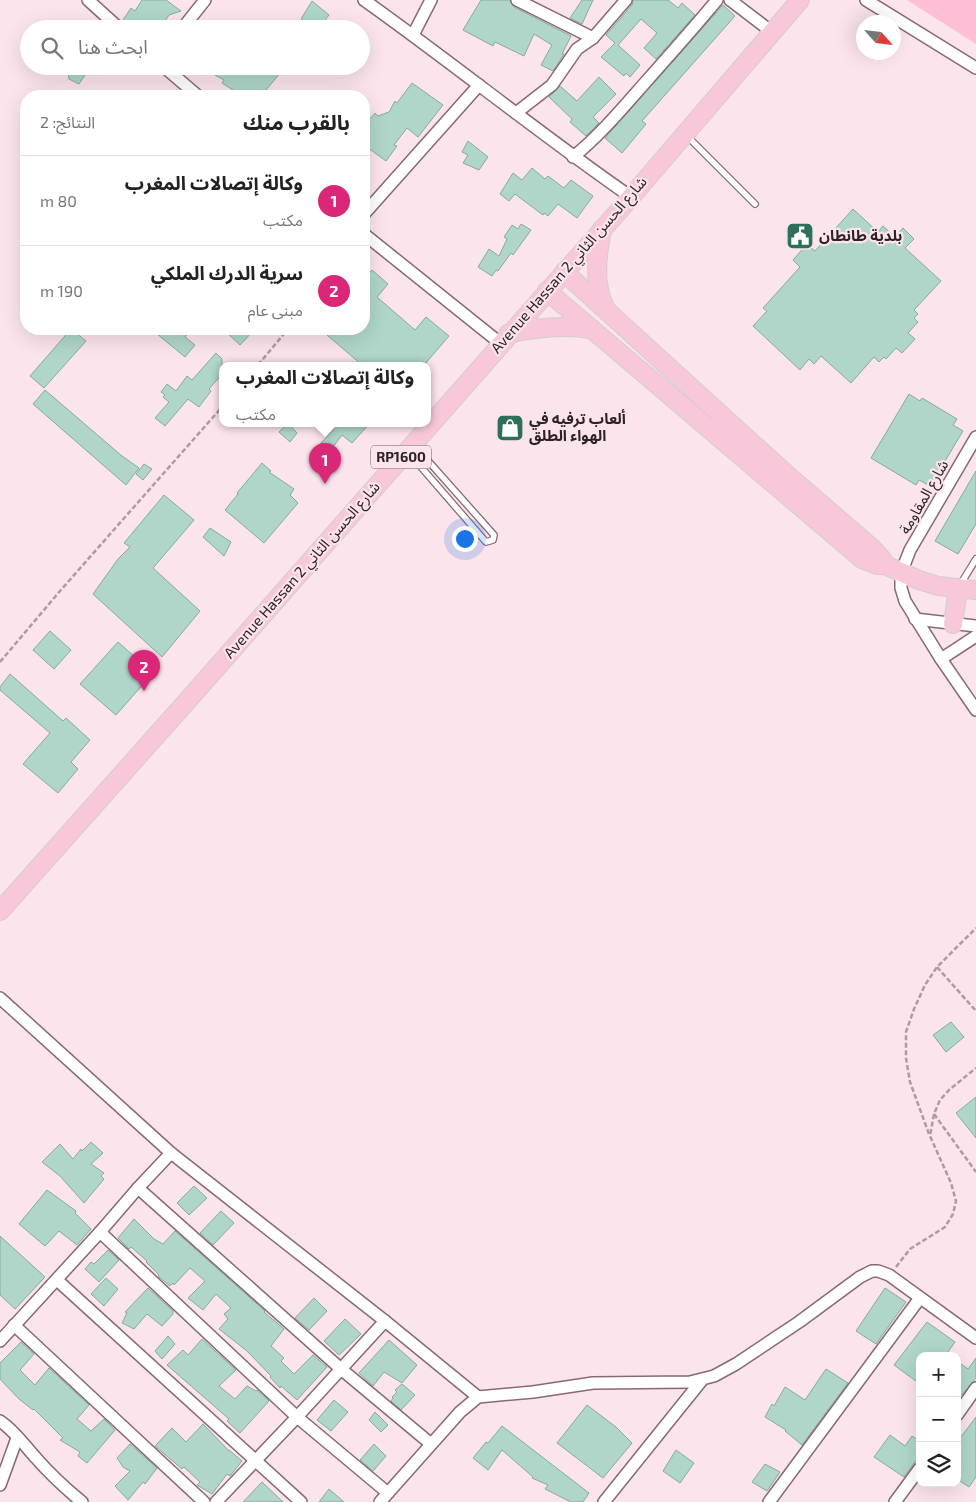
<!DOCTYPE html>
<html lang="ar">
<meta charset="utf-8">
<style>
body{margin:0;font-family:"Exo 2","Noto Sans Arabic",sans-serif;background:#f6f6f6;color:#222;direction:rtl}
.controls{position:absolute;right:15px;bottom:15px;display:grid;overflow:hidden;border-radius:10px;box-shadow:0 5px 20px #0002}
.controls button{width:45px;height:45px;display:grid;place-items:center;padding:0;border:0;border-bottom:1px solid #e0e0e0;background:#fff;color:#222;font:25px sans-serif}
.compass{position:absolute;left:856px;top:15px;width:45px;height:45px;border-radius:50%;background:#fff;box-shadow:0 5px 20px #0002;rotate:117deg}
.you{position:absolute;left:464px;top:538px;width:18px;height:18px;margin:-12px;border:4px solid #fff;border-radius:50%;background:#1a73e8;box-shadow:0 0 0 8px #1a73e833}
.badge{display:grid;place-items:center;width:32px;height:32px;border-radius:50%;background:#db2777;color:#fff;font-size:16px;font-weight:700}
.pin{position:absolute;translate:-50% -41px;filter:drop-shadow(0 1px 2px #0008)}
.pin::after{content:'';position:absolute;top:26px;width:18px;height:15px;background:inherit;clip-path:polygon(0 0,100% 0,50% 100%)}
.popup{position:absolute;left:219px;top:362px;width:212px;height:65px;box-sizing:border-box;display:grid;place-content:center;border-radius:10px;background:#fff;filter:drop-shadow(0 1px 4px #0005);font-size:16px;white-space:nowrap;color:#767676}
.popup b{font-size:19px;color:#222}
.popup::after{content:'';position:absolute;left:50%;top:100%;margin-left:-10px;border:10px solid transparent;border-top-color:#fff}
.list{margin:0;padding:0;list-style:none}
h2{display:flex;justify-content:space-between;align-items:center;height:65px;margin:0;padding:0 20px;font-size:21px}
h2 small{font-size:16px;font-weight:400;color:#767676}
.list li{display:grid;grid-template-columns:32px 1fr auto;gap:15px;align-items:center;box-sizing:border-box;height:90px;padding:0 20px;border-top:1px solid #e0e0e0}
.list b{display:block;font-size:19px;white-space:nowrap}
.list p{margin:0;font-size:16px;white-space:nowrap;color:#767676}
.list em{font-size:16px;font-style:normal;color:#767676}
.icon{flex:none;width:28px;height:28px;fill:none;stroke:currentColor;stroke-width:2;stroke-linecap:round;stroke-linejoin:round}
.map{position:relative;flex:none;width:976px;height:1502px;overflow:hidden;direction:ltr}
.search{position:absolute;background:#fff;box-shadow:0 5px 20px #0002;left:20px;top:20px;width:350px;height:55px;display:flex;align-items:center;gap:12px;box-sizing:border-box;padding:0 18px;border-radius:28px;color:#767676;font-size:19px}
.panel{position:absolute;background:#fff;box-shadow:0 5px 20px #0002;left:20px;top:90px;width:350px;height:245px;border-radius:20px;direction:rtl}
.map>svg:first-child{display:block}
.green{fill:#febed5}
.building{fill:#afd6c9;stroke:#85ab9e}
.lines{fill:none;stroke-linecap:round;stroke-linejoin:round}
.service-casing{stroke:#886874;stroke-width:8}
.minor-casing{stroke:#886874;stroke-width:14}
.primary-casing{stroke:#d1cecf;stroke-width:20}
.path{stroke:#ae9ba2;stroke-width:2.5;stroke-dasharray:5 2.5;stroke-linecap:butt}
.service{stroke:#fff;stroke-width:5.5}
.minor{stroke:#fff;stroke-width:11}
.primary{stroke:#f8c8da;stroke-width:18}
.labels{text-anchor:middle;stroke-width:4.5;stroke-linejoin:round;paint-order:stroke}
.shield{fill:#fbe4ec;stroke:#6c5c62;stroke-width:1}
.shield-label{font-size:14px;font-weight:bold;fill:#2f2227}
.poi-label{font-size:15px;font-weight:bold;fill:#2f2227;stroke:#fbe4ec;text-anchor:start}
.street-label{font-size:15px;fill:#2f2227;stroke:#fbe4ec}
</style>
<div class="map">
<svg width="976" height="1502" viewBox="0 0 976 1502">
<rect width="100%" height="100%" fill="#fbe4ec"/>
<path class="green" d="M907 0H976V44Z"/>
<g class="building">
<path d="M142 0H166L181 11 169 15 160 29H136L123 20 131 8 135 11Z"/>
<path d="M481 0H510L514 7 571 36 562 54H564L553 71 541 65 552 45 534 34 524 56 495 42 493 46 463 30Z"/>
<path d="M582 0H593L582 24 570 18Z"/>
<path d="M633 0H668L678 8 682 3 695 15 656 59 644 48 657 33 641 19 618 45 640 65 630 77 626 73 624 76 601 57 615 43 606 35 632 5Z"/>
<path d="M312 1 329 15 318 29H312L303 24 304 21 301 19Z"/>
<path d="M723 5 735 16 642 121 646 124 622 153 605 138Z"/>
<path d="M74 66H91L79 84 69 79 68 71Z"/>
<path d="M222 66H286L261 96H242L222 83 224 80 215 75Z"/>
<path d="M599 77 616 94 593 117 599 123 586 136 570 122 572 119 549 97 560 86 577 101Z"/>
<path d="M412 83 443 105 418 137 407 128 394 145 397 146 386 161 364 145V126L375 113 378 116 389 112 395 101 397 103Z"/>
<path d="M468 141 488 157 479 170 463 163 468 155 462 152Z"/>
<path d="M532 168 545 179 548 176 564 188 571 180 593 196 577 218 558 204 548 216 544 213 543 215 515 194 509 201 500 194 513 173 522 180Z"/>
<path d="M853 209 878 232 883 226 895 237 903 228 914 239 905 248 941 281 914 310 918 314 914 318 918 322 908 333 915 339 902 353 896 348 886 359 884 357 879 362 874 357 851 383 821 356 814 364 809 359 800 370 753 326 767 311 763 308 800 267 793 260 807 244 815 251Z"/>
<path d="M521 224 531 230 513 255 511 253 498 271 496 270 492 276 478 267 489 249 499 256 507 239 504 237 512 225 518 229Z"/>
<path d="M372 270 388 284 377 297 415 330 426 317 449 336 424 365H362L320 329H364V279Z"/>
<path d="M71 329 86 341 44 388 30 376Z"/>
<path d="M151 329H183L188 333 185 337 195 345 185 357Z"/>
<path d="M223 329H255L240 345Z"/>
<path d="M216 353 222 359V374L209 389 211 391 199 407 188 399 165 426 155 418 169 402 163 397 165 395 161 392 167 384 176 391 187 376 192 380Z"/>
<path d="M45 390 122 456 139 468 126 485 33 404Z"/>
<path d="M909 394 920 401 922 398 957 419 953 425 963 431 930 486 919 480 916 485 871 458Z"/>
<path d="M288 423 297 433 290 442 279 432Z"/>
<path d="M325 423H370L352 443 342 435 320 464 311 454 334 429Z"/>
<path d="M262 463 271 471 269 472 294 489 290 495 298 503 264 543 225 510 238 494 237 493Z"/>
<path d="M144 464 152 469 143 480 136 474Z"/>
<path d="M976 471V524L958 554 935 541Z"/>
<path d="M164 495 194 520 153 568 200 611 162 657 93 594 118 559 130 547 124 543Z"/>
<path d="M210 528 231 542 224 556 203 537Z"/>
<path d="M50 631 71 650 54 669 33 650Z"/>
<path d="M118 642 153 673 116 715 80 684Z"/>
<path d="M10 674 63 721 66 718 90 740 71 762 78 769 58 793 23 764 50 733 0 690V687Z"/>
<path d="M951 1022 964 1037 946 1052 933 1035Z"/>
<path d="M976 1097V1138L956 1113Z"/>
<path d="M91 1142 103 1153 91 1164 104 1173 101 1176 104 1179 84 1203 60 1176 42 1162 60 1144 73 1159 81 1149 82 1151Z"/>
<path d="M194 1186 207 1198 189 1215 177 1203Z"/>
<path d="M47 1190 76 1211 75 1213 91 1229 77 1245 59 1231 45 1246 19 1224Z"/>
<path d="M221 1211 234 1223 213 1245 200 1233Z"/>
<path d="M134 1219 154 1239 163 1244 175 1231 265 1311 264 1312 284 1329 271 1346 284 1358 281 1361 294 1374 313 1355 327 1367 297 1400 281 1386 280 1388 270 1377 271 1376 247 1351 219 1329 228 1319 224 1314 231 1308 216 1294 203 1310 188 1298 205 1281 190 1268 174 1285 173 1283 170 1286 158 1276 159 1275 146 1262 147 1261 131 1247 129 1249 118 1238Z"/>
<path d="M0 1236 45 1277 15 1309 0 1295Z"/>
<path d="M108 1250 119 1260 99 1282 85 1269 91 1262 94 1264Z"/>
<path d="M106 1278 118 1289 104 1306 91 1294Z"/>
<path d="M148 1288 173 1311V1314L162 1326 147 1314 134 1329 122 1323 127 1313 125 1312Z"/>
<path d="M885 1288 906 1302 876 1344 856 1331Z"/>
<path d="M314 1298 327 1311 309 1330 295 1318Z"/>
<path d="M345 1319 361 1334 339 1355 324 1341Z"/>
<path d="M927 1322 955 1342 945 1356H920V1384L894 1365Z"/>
<path d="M168 1336 175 1344 162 1359 155 1351Z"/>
<path d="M202 1339 236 1370 219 1386 235 1399 247 1386 256 1391 257 1390 269 1401 240 1433 227 1421 229 1419 167 1365 183 1350 188 1355Z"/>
<path d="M389 1340 417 1365 402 1383 384 1372 373 1386 359 1373Z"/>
<path d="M21 1342 34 1354 20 1370 35 1385 49 1368 89 1405 77 1419 91 1431 104 1419 115 1430 87 1463 78 1456 80 1452 60 1440 63 1438 34 1409 33 1410 19 1399 0 1379V1363Z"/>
<path d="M976 1358V1378L962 1395 957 1391V1361L968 1369Z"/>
<path d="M826 1369 848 1383 802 1445 785 1431 786 1430 765 1417 772 1404 774 1406 785 1387 805 1400Z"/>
<path d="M402 1384 415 1395 401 1410 391 1401 393 1398 392 1397 397 1392 395 1390Z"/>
<path d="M334 1400 348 1412 331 1431 317 1420Z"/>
<path d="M587 1405 616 1427 632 1443 603 1478 557 1443Z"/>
<path d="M375 1412 388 1425 381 1432 369 1420Z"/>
<path d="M976 1417V1477L969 1487 957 1479V1442Z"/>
<path d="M203 1424 229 1451V1450L242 1461 230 1476 227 1474 212 1494 197 1485 200 1482 184 1467 182 1469 155 1446 172 1428 186 1442Z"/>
<path d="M502 1426 589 1493 583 1502H571L545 1489 548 1485 532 1478 533 1477 502 1450 488 1470 473 1458 486 1442 488 1443Z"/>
<path d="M890 1435 905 1446 912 1436 920 1441V1455L904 1477 874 1457Z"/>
<path d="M130 1444 157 1468 145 1484 143 1482 128 1500 115 1486 130 1471 123 1467 117 1458Z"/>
<path d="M374 1444 386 1456 373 1471 360 1460Z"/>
<path d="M676 1450 694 1463 680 1483 663 1471Z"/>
<path d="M765 1464 780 1472 767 1491 752 1482Z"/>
<path d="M262 1482 283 1502H243Z"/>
<path d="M329 1489 344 1502H319Z"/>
</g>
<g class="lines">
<defs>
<g id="service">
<path d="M686 135 755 204"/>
<path d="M408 452 486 542 493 540 494 535 414 445"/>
<path d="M960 585 976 559"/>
</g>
<g id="minor">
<path d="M88 0 120 29"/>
<path d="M364 0C454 64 540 134 631 197"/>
<path d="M517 0 593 38"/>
<path d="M730 0 772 32"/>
<path d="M866 0 976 68"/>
<path d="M182 29 205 0"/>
<path d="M413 35 431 0"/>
<path d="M163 66 198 96"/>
<path d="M516 113 552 85 577 49 593 38 626 0"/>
<path d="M573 157C599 136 621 110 643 85 668 57 693 29 717 0"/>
<path d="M364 214 479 85"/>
<path d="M364 234 500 343"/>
<path d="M976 437 910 550 901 573V588L905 601 941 659 976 710"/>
<path d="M915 619 976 626"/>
<path d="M941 659 976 636"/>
<path d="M0 998 171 1153 385 1321 478 1397"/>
<path d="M138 1188 341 1369 431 1444"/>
<path d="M100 1232 297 1417 388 1493"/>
<path d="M57 1280 301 1502"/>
<path d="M14 1325 204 1502"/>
<path d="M0 1341 100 1232 138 1188 171 1153"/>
<path d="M957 1415 976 1388"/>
<path d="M0 1421C15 1431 24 1445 36 1458 50 1474 65 1488 82 1502"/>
<path d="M0 1485 17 1438"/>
<path d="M216 1502 297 1417 385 1321"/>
<path d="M380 1502 460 1412 478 1397 533 1392 593 1383 690 1382 714 1376 736 1364 799 1322 860 1277 872 1271H878L889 1275 976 1338"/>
<path d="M604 1502 702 1380"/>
<path d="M769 1502 920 1298"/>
<path d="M895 1502 920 1468"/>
</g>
<g id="primary">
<path d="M602 229C597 257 593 281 605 308"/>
<path d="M564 272 785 473 872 548 882 559 885 565"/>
<path d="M547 291 862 559 877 565H885L919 580 938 586 976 590"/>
<path d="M508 334C537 327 563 325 592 329"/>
<path d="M953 624 958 589"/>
<path d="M0 911 188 700 631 197 800 0"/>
</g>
</defs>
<use href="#service" class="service-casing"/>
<use href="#minor" class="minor-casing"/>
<use href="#primary" class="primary-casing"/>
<g class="path">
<path d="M258 365 288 329"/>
<path d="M0 662 60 591 222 407"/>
<path d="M937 967 976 1011"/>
<path d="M934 1114 976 1172"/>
<path d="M929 1134 910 1082 906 1058V1032L914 1009 925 985 937 967 976 928"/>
<path d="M896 1267 910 1249 945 1227 953 1214 956 1201 951 1183 930 1136 934 1114 940 1100 949 1090 976 1068"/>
</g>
<use href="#service" class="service"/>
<use href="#minor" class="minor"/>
<use href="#primary" class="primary"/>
</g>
<defs>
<symbol id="civic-square" viewBox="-11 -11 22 22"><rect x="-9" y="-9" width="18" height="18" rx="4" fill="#2e6e5d" stroke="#fbe4ec"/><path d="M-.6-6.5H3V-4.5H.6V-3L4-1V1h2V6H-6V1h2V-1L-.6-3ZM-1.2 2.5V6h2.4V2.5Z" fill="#fff"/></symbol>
<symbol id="shop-square" viewBox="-11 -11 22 22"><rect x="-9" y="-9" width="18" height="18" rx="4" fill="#2e6e5d" stroke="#fbe4ec"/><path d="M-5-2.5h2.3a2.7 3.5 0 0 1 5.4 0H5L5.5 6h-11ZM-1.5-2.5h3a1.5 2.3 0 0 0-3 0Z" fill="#fff"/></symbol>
</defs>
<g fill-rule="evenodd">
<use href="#civic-square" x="784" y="220" width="32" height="32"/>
<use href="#shop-square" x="494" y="412" width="32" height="32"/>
</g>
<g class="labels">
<rect class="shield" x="371" y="445.5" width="60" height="23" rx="4"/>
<g class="shield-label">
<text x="401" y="462">RP1600</text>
</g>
<g class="poi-label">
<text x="819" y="241">بلدية طانطان</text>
<text x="529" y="424">ألعاب ترفيه في<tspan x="529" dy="17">الهواء الطلق</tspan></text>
</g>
<g class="street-label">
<text transform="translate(569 265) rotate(-49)" y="5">Avenue Hassan 2 شارع الحسن الثاني</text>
<text transform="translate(924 497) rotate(-60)" y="5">شارع المقاومة</text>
<text transform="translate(302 570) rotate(-49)" y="5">Avenue Hassan 2 شارع الحسن الثاني</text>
</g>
</g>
</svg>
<div class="controls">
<button>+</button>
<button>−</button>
<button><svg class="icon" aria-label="layers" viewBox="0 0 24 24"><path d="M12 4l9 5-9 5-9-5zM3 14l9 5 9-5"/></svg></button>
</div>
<svg class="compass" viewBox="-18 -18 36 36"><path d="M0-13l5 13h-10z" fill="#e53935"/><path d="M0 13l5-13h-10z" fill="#767676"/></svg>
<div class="you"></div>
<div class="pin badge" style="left:325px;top:484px">1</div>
<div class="popup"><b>وكالة إتصالات المغرب</b>مكتب</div>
<div class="pin badge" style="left:144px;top:691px">2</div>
<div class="search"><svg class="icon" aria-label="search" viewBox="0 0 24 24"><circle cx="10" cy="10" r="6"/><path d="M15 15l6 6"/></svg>ابحث هنا</div>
<section class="panel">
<h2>بالقرب منك<small>النتائج: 2</small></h2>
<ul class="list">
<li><span class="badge">1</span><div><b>وكالة إتصالات المغرب</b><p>مكتب</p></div><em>80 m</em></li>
<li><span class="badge">2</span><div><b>سرية الدرك الملكي</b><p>مبنى عام</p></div><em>190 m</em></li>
</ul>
</section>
</div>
